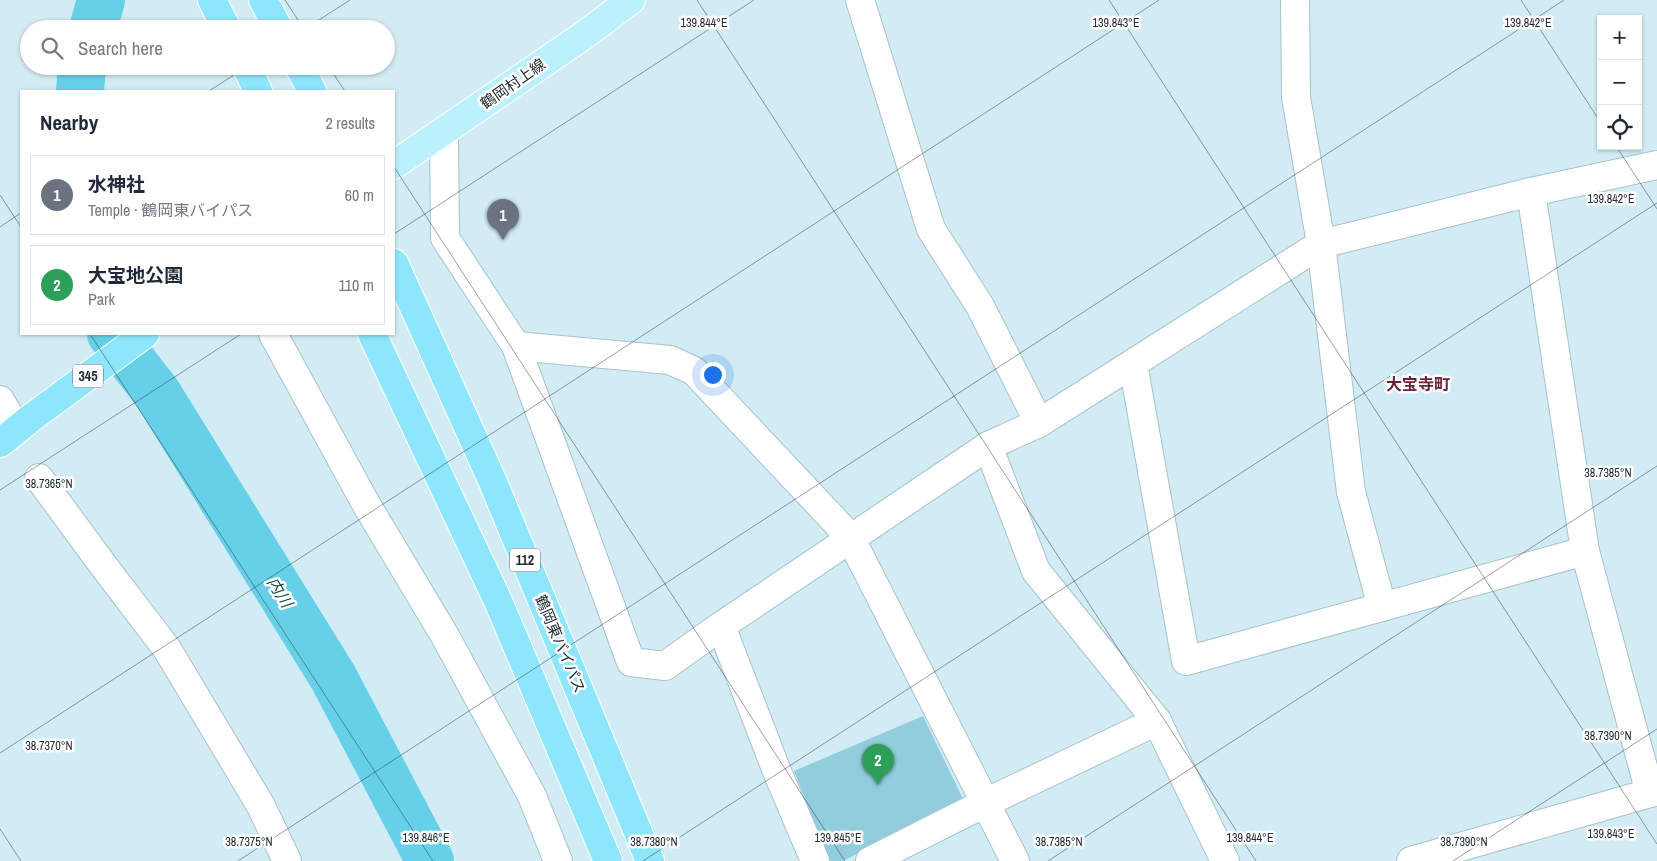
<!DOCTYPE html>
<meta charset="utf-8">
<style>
body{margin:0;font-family:"Archivo Narrow","Noto Sans JP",sans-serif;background:#f6f6f7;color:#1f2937}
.controls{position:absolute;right:15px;top:15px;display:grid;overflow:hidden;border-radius:0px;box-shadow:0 1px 4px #0004}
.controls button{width:45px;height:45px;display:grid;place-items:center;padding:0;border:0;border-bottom:1px solid #e0e1e3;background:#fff;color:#1f2937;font:25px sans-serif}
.you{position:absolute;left:712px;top:374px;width:18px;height:18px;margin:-12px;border:4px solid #fff;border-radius:50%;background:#1a73e8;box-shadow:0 0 0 8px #1a73e833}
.badge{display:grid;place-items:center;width:32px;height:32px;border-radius:50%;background:#ea580c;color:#fff;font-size:16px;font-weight:700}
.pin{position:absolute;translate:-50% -41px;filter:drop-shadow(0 1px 2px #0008)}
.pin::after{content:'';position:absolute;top:26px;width:18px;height:15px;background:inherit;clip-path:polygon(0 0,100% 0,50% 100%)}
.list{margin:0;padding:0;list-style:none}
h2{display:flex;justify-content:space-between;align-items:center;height:65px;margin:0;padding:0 20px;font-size:21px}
h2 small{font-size:16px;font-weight:400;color:#747a83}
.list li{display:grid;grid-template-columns:32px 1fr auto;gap:15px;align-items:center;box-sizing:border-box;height:80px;margin:0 10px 10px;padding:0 10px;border:1px solid #e0e1e3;border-radius:0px}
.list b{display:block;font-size:19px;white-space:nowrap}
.list p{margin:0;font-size:16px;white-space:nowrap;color:#747a83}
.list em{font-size:16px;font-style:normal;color:#747a83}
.icon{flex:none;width:28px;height:28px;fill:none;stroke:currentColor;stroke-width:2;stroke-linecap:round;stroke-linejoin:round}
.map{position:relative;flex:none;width:1657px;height:861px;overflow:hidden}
.search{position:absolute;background:#fff;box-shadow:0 1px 4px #0004;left:20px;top:20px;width:375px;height:55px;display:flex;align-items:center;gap:12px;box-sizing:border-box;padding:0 18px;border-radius:28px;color:#747a83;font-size:19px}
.panel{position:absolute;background:#fff;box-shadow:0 1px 4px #0004;left:20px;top:90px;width:375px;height:245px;border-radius:0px}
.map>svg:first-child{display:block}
.green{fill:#92cddd}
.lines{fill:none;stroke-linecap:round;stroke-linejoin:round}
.river{stroke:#67d0e9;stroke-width:48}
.minor-casing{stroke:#a8c2c9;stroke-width:30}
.major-casing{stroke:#fff;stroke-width:30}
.highway-casing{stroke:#fff;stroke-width:30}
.minor{stroke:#fff;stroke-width:28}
.major{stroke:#bbf0fd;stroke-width:28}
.highway{stroke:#8ee6fc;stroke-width:28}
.ticks{fill:none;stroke:#212c2f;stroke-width:1;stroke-opacity:0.45}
.labels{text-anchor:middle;stroke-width:5;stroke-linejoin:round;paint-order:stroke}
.shield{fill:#fff;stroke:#646b6d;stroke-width:1}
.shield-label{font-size:14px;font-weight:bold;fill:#212c2f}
.street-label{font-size:15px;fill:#212c2f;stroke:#fff}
.neighbourhood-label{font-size:16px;font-weight:bold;fill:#682337;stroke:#fff}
.water-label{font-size:16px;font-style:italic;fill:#13434d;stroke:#fff}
.ticks-label{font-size:12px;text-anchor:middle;fill:#212c2f;stroke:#fff;stroke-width:5;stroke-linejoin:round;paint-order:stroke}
</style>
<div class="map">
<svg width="1657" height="861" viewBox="0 0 1657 861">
<rect width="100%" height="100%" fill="#d1ecf4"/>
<path class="green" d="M923 716 963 799 843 861H830L794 771Z"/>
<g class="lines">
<g class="river">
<path d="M93 29 101 0"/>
<path d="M80 91 82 66"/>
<path d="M111 334 157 393 333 677 430 861"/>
</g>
<defs>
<g id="minor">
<path d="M860 0 931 229 980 306 1039 423"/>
<path d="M1295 0 1296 97 1321 244 1351 492 1382 607"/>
<path d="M444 132 445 238 516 346 631 662 665 666 721 626 988 446 1039 423 1321 244 1531 192 1657 165"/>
<path d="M1531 192 1585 551 1650 793 1657 791"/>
<path d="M273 334 366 504 445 636 532 796 558 861"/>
<path d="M516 346 670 360 694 371 850 537 1015 861"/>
<path d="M1133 364 1186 661 1585 551"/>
<path d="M0 400 17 429"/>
<path d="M988 446 1036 571 1157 721 1225 861"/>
<path d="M39 478 103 565 167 649 261 806 287 861"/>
<path d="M721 626 776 769 815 861"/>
<path d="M870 861 985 803 1157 721"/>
<path d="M1411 861 1650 793"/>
</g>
<path id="major" d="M394 165 583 36 631 0"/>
<g id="highway">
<path d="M212 0 227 29"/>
<path d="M263 0 279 29"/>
<path d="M246 66 258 91"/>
<path d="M299 66 312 91"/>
<path d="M394 263 492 480 650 861"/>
<path d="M372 334 498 601 608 861"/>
<path d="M0 443 31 418 145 334"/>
</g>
</defs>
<use href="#minor" class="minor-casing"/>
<use href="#major" class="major-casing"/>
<use href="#highway" class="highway-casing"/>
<use href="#minor" class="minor"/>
<use href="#major" class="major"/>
<use href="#highway" class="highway"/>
</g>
<path class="ticks" d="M285 0 304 29M697 0 1256 861M1109 0 1657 844M1521 0 1601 123M305 29 350 0M328 66 345 91M209 91 248 66M1616 146 1657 209M394 167 845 861M0 195 21 227M0 227 21 213M394 234 754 0M90 334 433 861M0 490 241 334M0 753 1159 0M0 829 21 861M238 861 1564 0M643 861 1657 203M1048 861 1657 466M1453 861 1657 729"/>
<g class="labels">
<g class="shield">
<rect x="73" y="364.5" width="30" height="23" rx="4"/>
<rect x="510" y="548.5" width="30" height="23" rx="4"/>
</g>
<g class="shield-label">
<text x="88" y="381">345</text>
<text x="525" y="565">112</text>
</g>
<g class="street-label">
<text transform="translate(513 84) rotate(-35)" y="5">鶴岡村上線</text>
<text transform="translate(560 644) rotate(67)" y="5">鶴岡東バイパス</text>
</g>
<g class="neighbourhood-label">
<text x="1418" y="390">大宝寺町</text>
</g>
<g class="water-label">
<text transform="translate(280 592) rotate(58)" y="6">内川</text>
</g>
</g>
<g class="ticks-label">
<text x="704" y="27">139.844°E</text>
<text x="1116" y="27">139.843°E</text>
<text x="1528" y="27">139.842°E</text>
<text x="1611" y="203">139.842°E</text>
<text x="1608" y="477">38.7385°N</text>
<text x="49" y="488">38.7365°N</text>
<text x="1608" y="740">38.7390°N</text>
<text x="49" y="750">38.7370°N</text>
<text x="1611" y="838">139.843°E</text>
<text x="426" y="842">139.846°E</text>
<text x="838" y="842">139.845°E</text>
<text x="1250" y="842">139.844°E</text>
<text x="249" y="846">38.7375°N</text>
<text x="654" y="846">38.7380°N</text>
<text x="1059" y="846">38.7385°N</text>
<text x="1464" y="846">38.7390°N</text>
</g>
</svg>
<div class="controls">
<button>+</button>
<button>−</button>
<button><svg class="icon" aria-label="locate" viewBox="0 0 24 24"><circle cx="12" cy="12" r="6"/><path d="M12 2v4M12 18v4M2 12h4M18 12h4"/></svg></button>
</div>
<div class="you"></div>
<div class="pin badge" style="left:503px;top:240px;background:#6b7280">1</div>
<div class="pin badge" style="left:878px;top:785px;background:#2e9e5b">2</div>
<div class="search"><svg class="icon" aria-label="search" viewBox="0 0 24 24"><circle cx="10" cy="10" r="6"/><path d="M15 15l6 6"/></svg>Search here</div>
<section class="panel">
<h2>Nearby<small>2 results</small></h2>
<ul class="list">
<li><span class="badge" style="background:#6b7280">1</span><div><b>水神社</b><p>Temple · 鶴岡東バイパス</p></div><em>60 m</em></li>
<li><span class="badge" style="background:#2e9e5b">2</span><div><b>大宝地公園</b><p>Park</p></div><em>110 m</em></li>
</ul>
</section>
</div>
